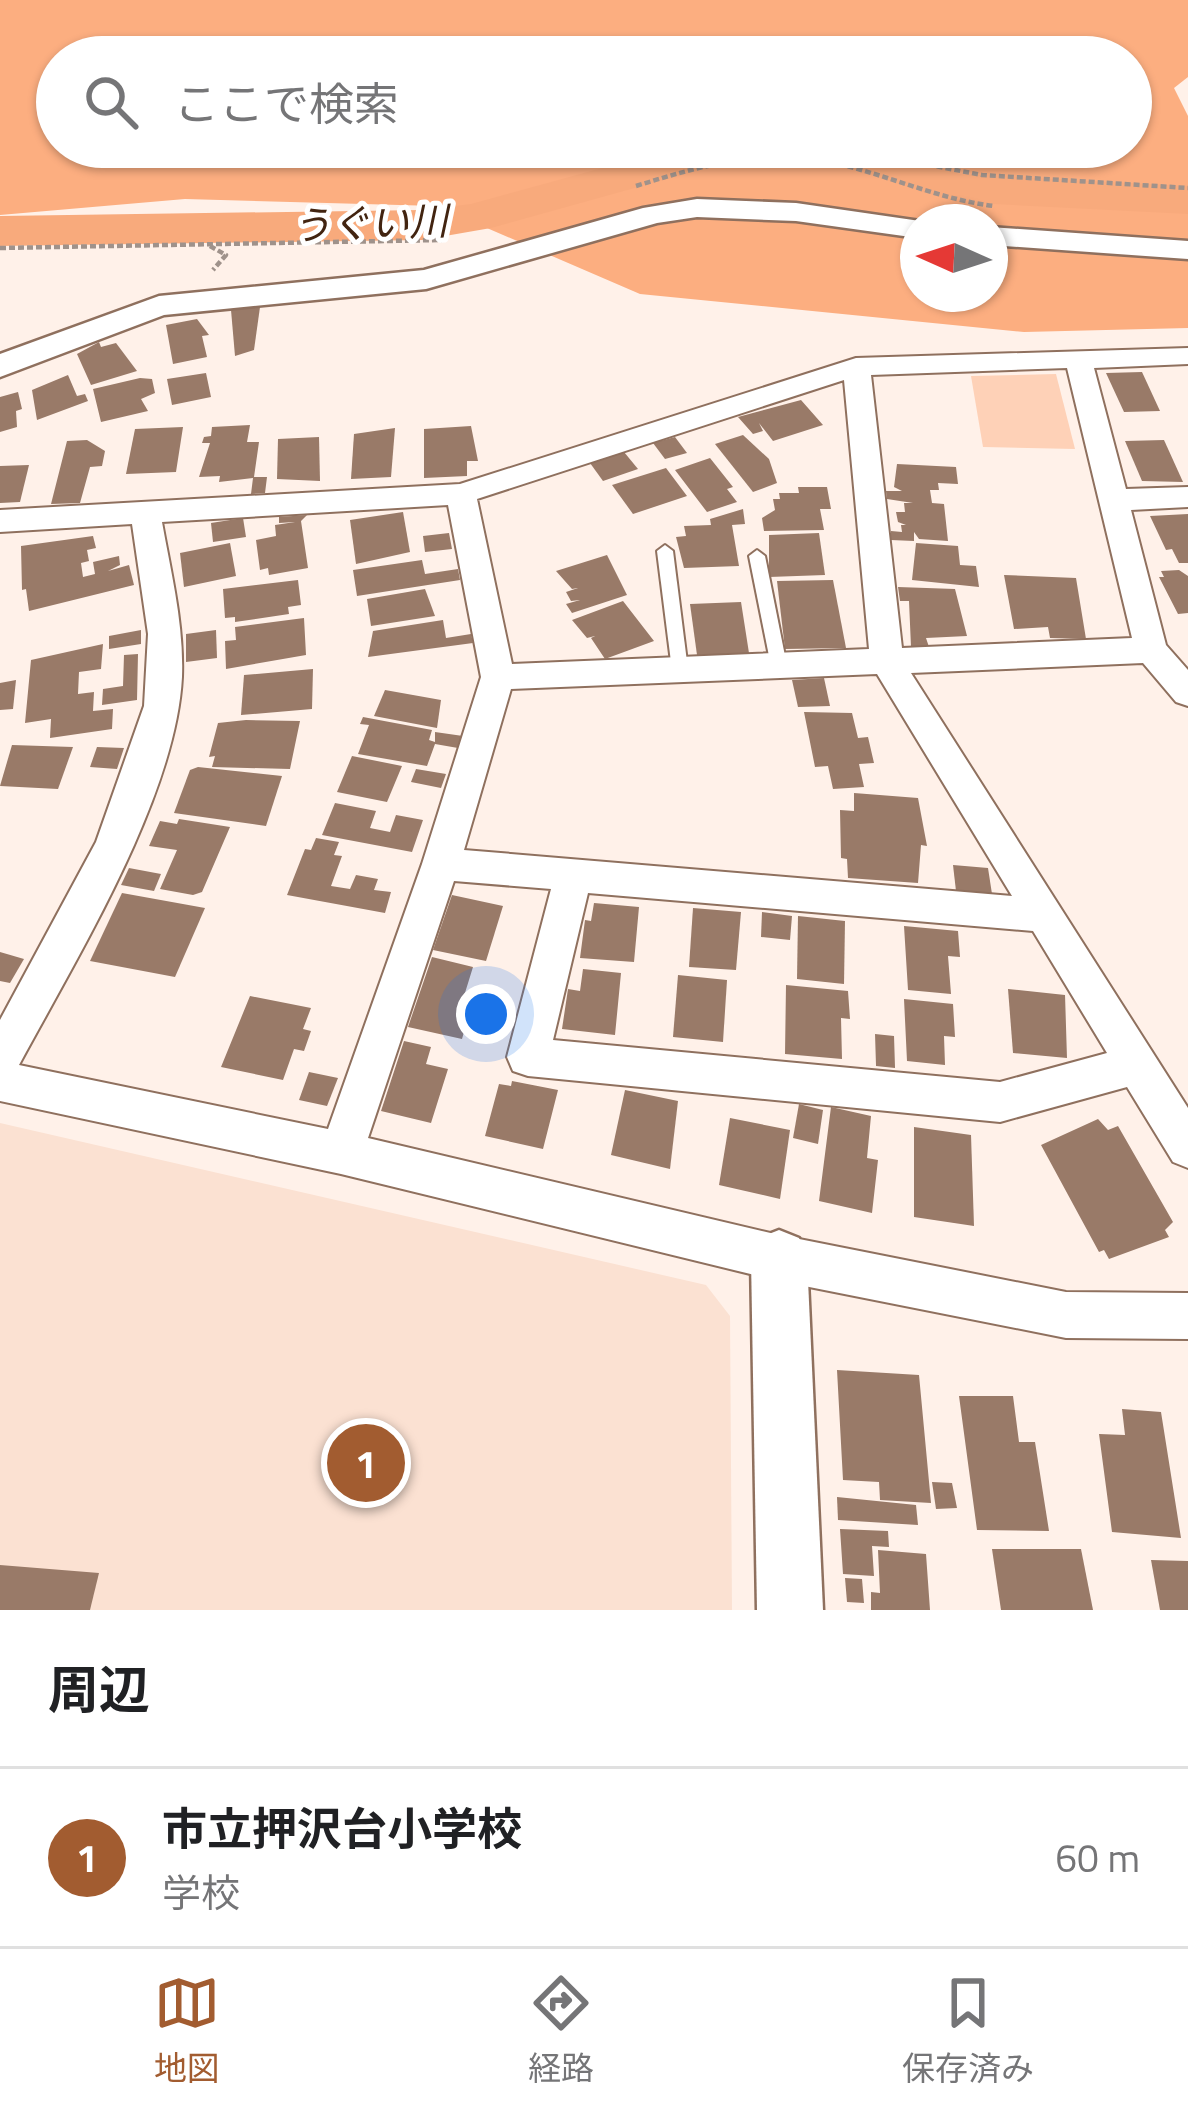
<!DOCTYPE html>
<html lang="ja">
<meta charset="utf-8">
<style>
body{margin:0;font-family:"Titillium Web","Noto Sans JP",sans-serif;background:#f2f2f2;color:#202124}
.compass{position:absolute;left:900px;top:204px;width:108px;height:108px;border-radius:50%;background:#fff;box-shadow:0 3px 9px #0004;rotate:273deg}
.you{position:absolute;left:486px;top:1014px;width:42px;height:42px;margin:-30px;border:9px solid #fff;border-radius:50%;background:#1a73e8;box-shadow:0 0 0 18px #1a73e833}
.badge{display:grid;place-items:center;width:78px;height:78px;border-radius:50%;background:#a25c30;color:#fff;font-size:39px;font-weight:700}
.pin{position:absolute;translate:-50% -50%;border:6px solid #fff;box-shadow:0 3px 12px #0006}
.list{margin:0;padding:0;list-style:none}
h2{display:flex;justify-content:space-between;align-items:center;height:156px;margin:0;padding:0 48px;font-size:51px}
h2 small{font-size:39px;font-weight:400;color:#757577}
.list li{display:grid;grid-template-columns:78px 1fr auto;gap:36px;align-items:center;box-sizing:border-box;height:180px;padding:0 48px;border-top:3px solid #e0e0e0}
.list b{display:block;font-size:45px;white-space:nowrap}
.list p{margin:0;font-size:39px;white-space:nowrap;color:#757577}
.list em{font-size:39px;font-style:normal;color:#757577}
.icon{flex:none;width:66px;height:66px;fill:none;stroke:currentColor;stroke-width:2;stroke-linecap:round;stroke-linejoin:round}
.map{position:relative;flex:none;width:1188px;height:1610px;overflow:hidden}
.search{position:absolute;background:#fff;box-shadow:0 3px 9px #0004;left:36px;right:36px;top:36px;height:132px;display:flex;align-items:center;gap:30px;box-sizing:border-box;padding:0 42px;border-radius:66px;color:#757577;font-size:45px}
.sheet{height:336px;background:#fff}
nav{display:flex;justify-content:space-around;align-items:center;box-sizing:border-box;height:168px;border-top:3px solid #e0e0e0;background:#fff;font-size:33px;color:#757577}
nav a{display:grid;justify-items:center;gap:6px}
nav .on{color:#a25c30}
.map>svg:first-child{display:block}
.built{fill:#fbe1d2}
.green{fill:#fed1b7}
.forest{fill:#fcae80;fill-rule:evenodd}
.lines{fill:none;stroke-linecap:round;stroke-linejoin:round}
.river{fill:#f8aa7c;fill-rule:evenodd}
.building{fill:#997a68}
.service-casing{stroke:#8f705e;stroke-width:4}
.minor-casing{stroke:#8f705e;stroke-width:4}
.tertiary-casing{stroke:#8f705e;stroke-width:5}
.path{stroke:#9f928b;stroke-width:4.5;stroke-dasharray:6 3;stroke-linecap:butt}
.service{fill:#fff;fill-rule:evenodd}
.minor{fill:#fff;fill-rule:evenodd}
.tertiary{fill:#fff;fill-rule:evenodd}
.labels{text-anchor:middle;stroke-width:10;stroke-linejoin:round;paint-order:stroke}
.far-water-label{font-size:39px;font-style:italic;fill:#422410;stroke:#fff}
</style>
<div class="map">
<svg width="1188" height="1610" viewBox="0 0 1188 1610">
<rect width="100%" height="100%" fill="#fff1e9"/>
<path class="built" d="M0 1123 706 1285 730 1316 732 1610H0Z"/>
<path class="green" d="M1056 374 1075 449 983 447 971 376Z"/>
<path class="forest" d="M0 0H1188V77L1174 88 1188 116V328L1024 332 640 294 436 206 185 199 0 215ZM57 57H1131V147H57ZM918 222H990V294H918Z"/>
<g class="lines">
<g class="river">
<path d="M679 147H753L746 157 491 228 422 240 0 246V216L422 210 471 204Z"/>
<path d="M808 147H877L960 174 1188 186V214L955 202 815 157Z"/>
</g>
</g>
<g class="building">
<path d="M260 307 254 350 235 356 231 310Z"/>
<path d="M197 319 209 335 202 336 207 357 173 364 166 325Z"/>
<path d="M99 342 101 347 116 343 137 371 91 385 77 354Z"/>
<path d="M1142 372 1160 411 1124 412 1106 373Z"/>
<path d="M206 373 211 397 172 405 167 379Z"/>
<path d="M68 375 77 396 85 394 88 401 37 420 32 390Z"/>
<path d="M140 378 152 379 155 393 141 399 148 411 101 422 93 389Z"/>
<path d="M18 392 22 409 16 411 17 427 0 432V397Z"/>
<path d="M801 400 823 425 773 441 759 423 763 431 753 434 738 417Z"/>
<path d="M250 425 247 442H259L254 477H267L265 493 251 494 253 478 219 482 220 476 199 477 210 443H202L204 437 211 436 212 427Z"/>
<path d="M471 426 478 461H467V476L424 478V429Z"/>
<path d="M183 427 176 472 126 474 135 429Z"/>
<path d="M395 428 391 477 351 479 354 434Z"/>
<path d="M743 435 769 459 777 483 753 492 715 444Z"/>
<path d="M319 437 320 481 277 479 278 439Z"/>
<path d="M675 437 687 453 665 459 653 443Z"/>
<path d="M87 440 105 451 102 466 90 467 80 503 51 504 67 441Z"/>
<path d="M1164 440 1183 482 1142 481 1125 441Z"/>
<path d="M624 452 638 469 603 481 590 463Z"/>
<path d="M710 458 733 487 727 489 737 502 707 512 675 470Z"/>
<path d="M897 464 956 467 958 484 938 483 939 490H930L932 503 944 504 948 541 919 539 914 532V541L891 540V531L902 532 901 525H906L898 522 896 512H905L904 503H913L887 499 886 491H902L894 487Z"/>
<path d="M29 465 20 502 0 503V466Z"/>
<path d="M666 468 687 496 633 514 612 485Z"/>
<path d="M798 487H827L831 509H820L824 530 764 531 762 518 775 510 773 499H780L779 493H799Z"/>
<path d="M743 509 745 524 732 525 739 566 684 568 676 537 686 536 684 526 711 525 710 519Z"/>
<path d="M403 512 410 552 356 564 350 520Z"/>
<path d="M1188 514V563H1179L1172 549 1166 550 1150 516Z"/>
<path d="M307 515 301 521 308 568 269 575 268 568 260 570 256 540 276 536 275 525 295 522 279 523V517Z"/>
<path d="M243 518 246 537 213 542 211 523Z"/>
<path d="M449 533 452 549 425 552 423 536Z"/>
<path d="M819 533 825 575 769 577V535Z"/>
<path d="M93 536 96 548 87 550 89 561 81 563 83 577 95 574 93 562 119 556 120 565 108 571 129 565 134 585 29 611 26 589 22 590 21 546Z"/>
<path d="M230 543 236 576 184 587 180 553Z"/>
<path d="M916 543 958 546 960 565 976 566 979 587 912 580Z"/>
<path d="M607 555 627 595 572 613 566 604 580 600 571 601 566 592 578 588 572 589 556 571Z"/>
<path d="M422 560 425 574 458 569 460 580 357 596 353 570Z"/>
<path d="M1179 570 1188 576V613L1178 614 1159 577H1164L1161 571Z"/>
<path d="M1004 575 1076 578 1086 639 1050 638 1048 627 1014 629Z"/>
<path d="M298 580 301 605 288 607 289 614 235 622V617L225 618 223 589Z"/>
<path d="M833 580 846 648 785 649 777 581Z"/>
<path d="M898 587 955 589 967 636 926 638 929 647H911L909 601H900Z"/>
<path d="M425 589 435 616 371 626 367 599Z"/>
<path d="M623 601 654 641 605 659 591 638 595 636 587 638 572 620Z"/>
<path d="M741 602 749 653 697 655 690 604Z"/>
<path d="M304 618 306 655 226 669 225 641 236 640 235 627Z"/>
<path d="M443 620 446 638 471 634 473 643 368 657 373 631Z"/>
<path d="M141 630V644L109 649V636Z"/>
<path d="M216 630 217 658 186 662V634Z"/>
<path d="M103 644 101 669 79 672 78 694 94 692 93 711 113 709 112 729 50 738 51 719 25 723 31 660Z"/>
<path d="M138 654 137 700 102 705 103 689 123 686 124 655Z"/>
<path d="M313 669 312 709 241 715 244 675Z"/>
<path d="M824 678 830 706 798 707 792 680Z"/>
<path d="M16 680 13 709 0 710V683Z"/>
<path d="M385 690 441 700 437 728 374 716Z"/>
<path d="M804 712 852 713 858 738 868 737 874 763 859 764 864 787 833 789 828 766 815 767Z"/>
<path d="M363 717 432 730 429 740 435 742V732L463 736 458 748 435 744 427 766 358 754 369 725 360 724Z"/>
<path d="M246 720 300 721 290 769 212 767 215 756 209 757 218 723Z"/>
<path d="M12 745 73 747 58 789 0 786Z"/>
<path d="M97 747 124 748 117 769 90 767Z"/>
<path d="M352 756 402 766 387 802 337 792Z"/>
<path d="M198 767 282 776 266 826 174 813 190 770Z"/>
<path d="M416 769 446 774 441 788 411 782Z"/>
<path d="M854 793 918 798 927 846 921 845 918 883 848 878 847 859 841 858 840 810 854 811Z"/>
<path d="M335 803 376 811 370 828 390 832 396 815 423 820 412 852 322 835Z"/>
<path d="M179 819 230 827 202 892 193 895 160 889 177 850 149 846 160 821 177 824Z"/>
<path d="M316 838 339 842 334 855 342 856 331 886 350 889 356 875 378 879 374 890 391 892 385 913 287 895 305 849 311 850Z"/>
<path d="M953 865 988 868 992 894 956 891Z"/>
<path d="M129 868 161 874 154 891 121 885Z"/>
<path d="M122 893 205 908 175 977 90 961Z"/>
<path d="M452 895 503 906 486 961 433 950Z"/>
<path d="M594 903 639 907 634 962 580 958 585 920 591 921Z"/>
<path d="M693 908 741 912 736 970 689 967Z"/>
<path d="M762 912 792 916 790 940 761 937Z"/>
<path d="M798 916 845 921 844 984 797 979Z"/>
<path d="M904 926 958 931 960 957 948 956 951 994 908 990Z"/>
<path d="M0 952 24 959 10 983 0 981Z"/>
<path d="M432 957 473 967 460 1009 470 1011 462 1039 408 1027Z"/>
<path d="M583 969 621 973 615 1035 562 1029 568 989 580 991Z"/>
<path d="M678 975 727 980 723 1042 673 1037Z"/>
<path d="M786 985 848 991 850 1019 841 1018 842 1059 785 1054Z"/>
<path d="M1008 989 1065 995 1067 1058 1013 1053Z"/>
<path d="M250 996 311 1008 303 1029 311 1031 304 1051 294 1049 283 1080 221 1067Z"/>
<path d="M904 999 953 1004 955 1037 944 1036 945 1065 907 1061Z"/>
<path d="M875 1034 894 1036 895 1068 876 1066Z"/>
<path d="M404 1041 431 1047 426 1064 448 1069 431 1123 381 1111Z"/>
<path d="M309 1072 338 1078 327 1106 299 1100Z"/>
<path d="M512 1081 558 1090 543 1149 485 1136 499 1084 511 1086Z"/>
<path d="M625 1090 678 1101 670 1169 611 1155Z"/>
<path d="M799 1104 823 1110 818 1144 793 1138Z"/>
<path d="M831 1107 871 1116 867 1158 878 1160 872 1213 819 1201Z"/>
<path d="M730 1118 790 1130 780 1199 719 1185Z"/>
<path d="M1098 1119 1108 1130 1118 1126 1173 1222 1165 1230 1169 1237 1109 1259 1104 1250 1099 1252 1041 1145Z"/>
<path d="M914 1127 971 1135 974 1226 914 1217Z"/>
<path d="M837 1370 919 1375 931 1503 880 1500 879 1482 843 1480Z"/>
<path d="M959 1396H1013L1019 1442H1035L1049 1531 977 1530Z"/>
<path d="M1122 1409 1161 1412 1181 1538 1112 1532 1099 1434 1125 1435Z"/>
<path d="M932 1482 952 1483 957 1508 936 1509Z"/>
<path d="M837 1497 916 1505 918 1525 838 1520Z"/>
<path d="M840 1529 888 1531 889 1547 872 1546 874 1576 843 1574Z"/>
<path d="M992 1549H1081L1093 1610H1001Z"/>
<path d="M878 1550 926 1554 930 1610H871V1592L880 1593Z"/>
<path d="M1151 1560 1188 1561V1610H1160Z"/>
<path d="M0 1565 99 1573 90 1610H0Z"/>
<path d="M845 1578 862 1579 864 1603 847 1602Z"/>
</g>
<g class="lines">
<defs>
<g id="service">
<path d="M665 545 673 551 688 670 680 676 672 670 657 551Z"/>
<path d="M757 550 765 556 787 666 779 672 771 666 749 556Z"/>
</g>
<path id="minor" d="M1188 348V364L1094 368 1126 489 1188 487V507L1131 510 1166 645 1188 670V706L1176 702 1143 663 911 673 1188 1108V1168L1173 1162 1127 1087 1000 1122 528 1076 513 1071 507 1057 551 889 454 881 368 1138 779 1235 1066 1292 1188 1293V1339L1066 1338 779 1281 341 1174 0 1101V1020L96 842 144 706 148 634 132 524 0 532V510L460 484 856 358ZM1067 368 1132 638 902 648 871 375ZM844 380 869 649 512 664 477 499ZM448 505 481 677 422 864 328 1129 19 1065C76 959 176 797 182 677 184 624 171 573 162 522ZM877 674 1012 896 464 850 511 689ZM588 893 1033 931 1107 1053 1000 1082 553 1040Z"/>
<g id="tertiary">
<path d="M697 199 796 203 927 222H918V238L796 221 697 217 657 223 426 289 164 315 0 377V354L159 296 424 270 643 208Z"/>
<path d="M990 227 1188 241V259L990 245Z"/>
<path d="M779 1230 799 1238 807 1258 823 1610H757L751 1258 759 1238Z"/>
</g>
</defs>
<use href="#service" class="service-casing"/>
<use href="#minor" class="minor-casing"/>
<use href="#tertiary" class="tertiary-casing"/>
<g class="path">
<path d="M919 163 982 175 1188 188"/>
<path d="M636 186C700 166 763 148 830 162 886 174 937 199 994 206"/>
<path d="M210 246 226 255 213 270"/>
<path d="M0 248 442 240"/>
</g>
<use href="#service" class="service"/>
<use href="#minor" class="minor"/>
<use href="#tertiary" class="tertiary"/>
</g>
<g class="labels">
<g class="far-water-label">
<text transform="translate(370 223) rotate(-2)" y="14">うぐい川</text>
</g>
</g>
</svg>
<svg class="compass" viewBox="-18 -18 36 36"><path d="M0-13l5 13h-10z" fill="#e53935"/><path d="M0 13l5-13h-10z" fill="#757577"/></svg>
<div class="you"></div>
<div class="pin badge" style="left:366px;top:1463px">1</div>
<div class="search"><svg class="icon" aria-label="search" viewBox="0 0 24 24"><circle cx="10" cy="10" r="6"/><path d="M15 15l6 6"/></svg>ここで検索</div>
</div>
<section class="sheet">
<h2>周辺<small></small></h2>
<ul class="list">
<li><span class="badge">1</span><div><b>市立押沢台小学校</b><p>学校</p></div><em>60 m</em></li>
</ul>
</section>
<nav>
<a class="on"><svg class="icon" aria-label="map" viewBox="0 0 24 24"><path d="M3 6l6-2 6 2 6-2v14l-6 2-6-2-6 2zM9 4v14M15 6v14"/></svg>地図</a>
<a><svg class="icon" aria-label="directions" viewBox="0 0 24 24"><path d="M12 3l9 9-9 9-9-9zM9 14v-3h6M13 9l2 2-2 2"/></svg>経路</a>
<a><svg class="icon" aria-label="saved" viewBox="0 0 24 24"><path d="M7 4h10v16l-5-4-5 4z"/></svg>保存済み</a>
</nav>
